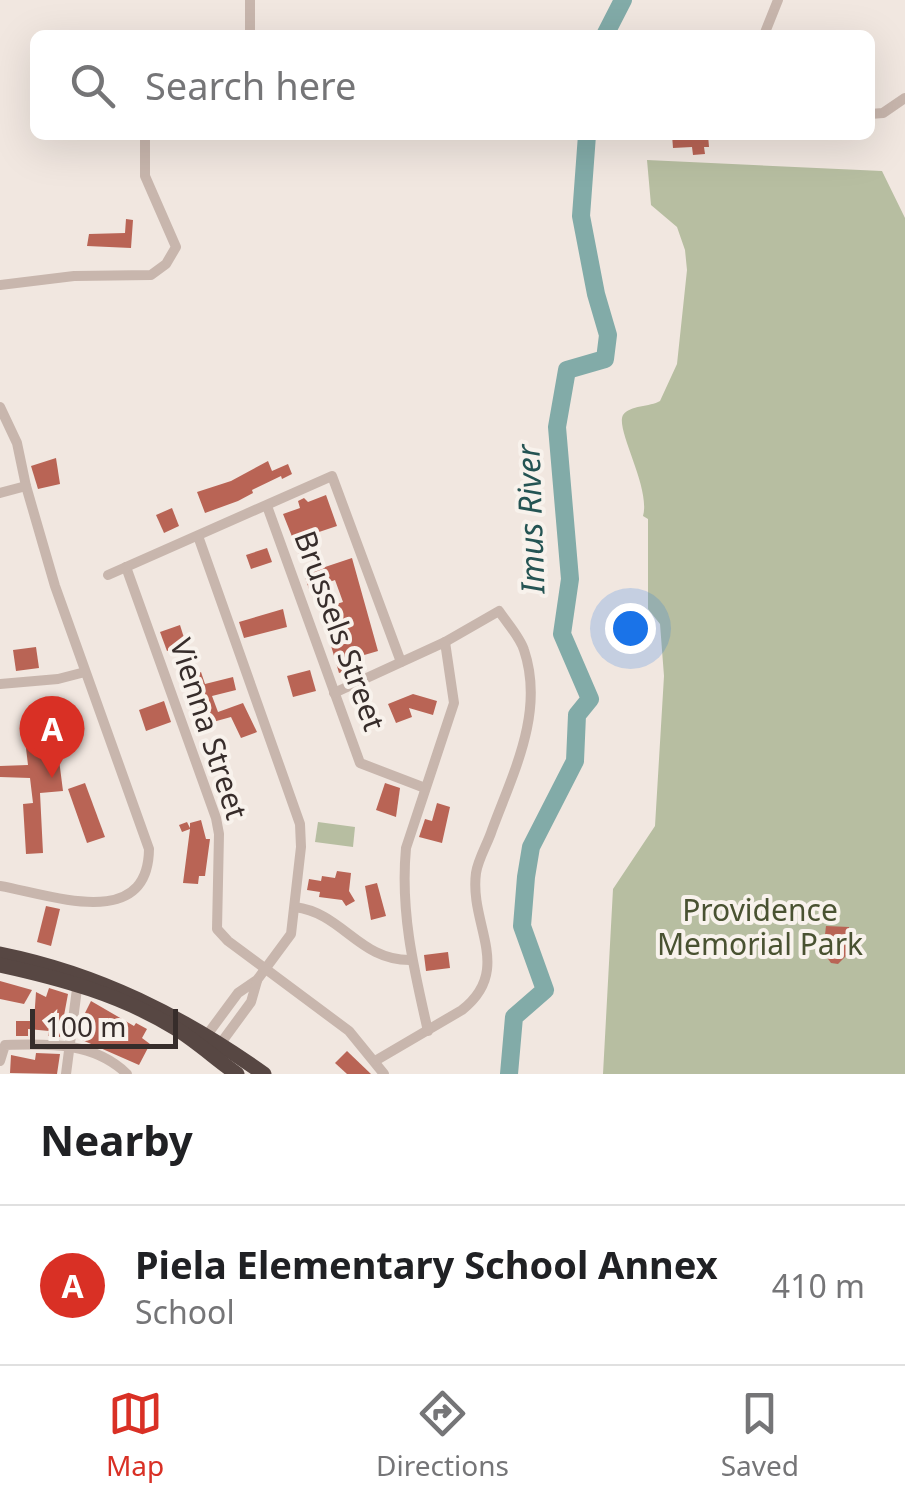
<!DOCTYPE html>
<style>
body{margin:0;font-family:"Noto Sans",sans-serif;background:#f6f6f6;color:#202124}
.scale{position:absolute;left:30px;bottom:25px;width:148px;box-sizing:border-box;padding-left:10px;border:5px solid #372d2b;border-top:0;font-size:28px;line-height:35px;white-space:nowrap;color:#372d2b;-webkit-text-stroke:8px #f8f2ec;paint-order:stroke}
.you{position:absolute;left:630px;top:628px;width:35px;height:35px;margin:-25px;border:8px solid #fff;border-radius:50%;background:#1a73e8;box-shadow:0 0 0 15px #1a73e833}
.badge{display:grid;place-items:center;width:65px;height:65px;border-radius:50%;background:#d93025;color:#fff;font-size:32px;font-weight:700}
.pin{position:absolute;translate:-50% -82px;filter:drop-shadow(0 2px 5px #0008)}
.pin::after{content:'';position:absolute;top:52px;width:35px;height:30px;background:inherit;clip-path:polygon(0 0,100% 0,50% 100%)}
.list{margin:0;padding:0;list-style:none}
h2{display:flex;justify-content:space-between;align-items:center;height:130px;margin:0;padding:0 40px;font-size:42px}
h2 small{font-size:32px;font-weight:400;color:#757577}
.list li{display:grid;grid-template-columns:65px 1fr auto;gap:30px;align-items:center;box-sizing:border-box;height:160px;padding:0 40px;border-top:2px solid #e0e0e0}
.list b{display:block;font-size:38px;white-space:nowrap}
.list p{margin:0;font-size:32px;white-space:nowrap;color:#757577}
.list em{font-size:32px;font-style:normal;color:#757577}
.icon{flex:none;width:55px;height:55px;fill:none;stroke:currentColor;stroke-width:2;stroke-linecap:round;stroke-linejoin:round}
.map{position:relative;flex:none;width:905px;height:1074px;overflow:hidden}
.search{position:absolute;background:#fff;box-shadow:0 10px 40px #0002;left:30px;right:30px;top:30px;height:110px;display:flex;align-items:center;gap:25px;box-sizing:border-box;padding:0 35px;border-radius:15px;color:#757577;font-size:38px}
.sheet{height:290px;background:#fff}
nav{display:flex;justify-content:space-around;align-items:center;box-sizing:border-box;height:140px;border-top:2px solid #e0e0e0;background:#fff;font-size:28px;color:#757577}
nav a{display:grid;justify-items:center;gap:5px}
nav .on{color:#d93025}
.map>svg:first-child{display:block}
.green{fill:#b7bea1}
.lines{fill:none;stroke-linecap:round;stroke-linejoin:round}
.river{stroke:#82aba8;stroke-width:18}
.building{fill:#b96455}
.minor{stroke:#c8b6ad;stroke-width:10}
.highway{stroke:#574743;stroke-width:15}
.labels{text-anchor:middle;stroke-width:8;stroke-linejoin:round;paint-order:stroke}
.street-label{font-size:30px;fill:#372d2b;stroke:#f8f2ec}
.park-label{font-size:30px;fill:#495231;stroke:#f8f2ec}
.water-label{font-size:32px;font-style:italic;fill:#245453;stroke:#f8f2ec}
</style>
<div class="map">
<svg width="905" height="1074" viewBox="0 0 905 1074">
<rect width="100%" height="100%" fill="#f1e7e0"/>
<g class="green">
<path d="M647 160 882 171 905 218V1074H603L613 889 655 826 664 676 660 624 648 609V519L643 516C651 488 615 429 623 415 630 405 650 407 660 401L677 364 687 270 685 250 677 227 651 205Z"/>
<path d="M318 822 355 827 353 847 315 842Z"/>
</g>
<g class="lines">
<g class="river">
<path d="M605 35 623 0"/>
<path d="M509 1074 514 1017 545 990 522 926 526 877 531 847 575 761 577 715 590 699 562 634 570 579 557 427 567 370 605 359 608 335 596 294 581 216 587 135"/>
</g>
</g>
<g class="building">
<path d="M672 135H708L709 147H704L705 154 693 155 692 147 673 148Z"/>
<path d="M126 219 133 220 131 248 87 246 89 234 125 233Z"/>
<path d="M56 458 60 484 38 489 31 466Z"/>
<path d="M268 461 272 471 288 464 292 474 282 479 281 476 252 490 253 493 238 501 205 513 197 492 231 481Z"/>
<path d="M326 495 337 526 310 535 315 555 301 559 283 514 300 508 298 501 304 498 308 502Z"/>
<path d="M172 508 179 526 164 533 156 515Z"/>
<path d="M267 548 272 562 251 569 246 555Z"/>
<path d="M352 558 378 651 354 658 357 668 339 673 327 632 338 629 330 606 343 602 335 580 309 589 304 574Z"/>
<path d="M283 609 287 627 244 638 239 622Z"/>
<path d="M180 625 186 644 167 651 160 632Z"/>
<path d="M36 647 39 668 16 671 13 650Z"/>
<path d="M310 670 316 691 293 697 287 676Z"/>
<path d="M201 672 205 684 233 677 236 690 212 696 218 712 243 703 257 732 241 738 231 717 202 725 189 676Z"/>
<path d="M413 694 437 701 433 715 409 708 412 717 396 723 388 704Z"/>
<path d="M164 701 171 722 146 731 139 710Z"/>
<path d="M57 744 63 791 40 793 43 853 26 854 23 804 33 803 30 778 0 777V766L28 765 26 748Z"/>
<path d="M85 783 105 837 87 843 68 789Z"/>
<path d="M385 783 400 788 396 817 376 810Z"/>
<path d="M437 803 450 807 442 843 419 837 425 819 432 821Z"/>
<path d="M201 820 206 839H210L205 876H199L198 884 183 883 190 829 182 832 179 825 187 822 190 828V823Z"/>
<path d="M337 871 351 873 349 891 355 901 346 906 342 900 319 897 320 892 307 890 309 879 321 881 322 876 335 878Z"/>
<path d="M377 883 386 916 371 920 365 886Z"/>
<path d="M46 906 60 909 51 946 37 942Z"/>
<path d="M826 926 849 927 847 955 838 964 831 963 823 952Z"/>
<path d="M448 952 450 968 426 971 424 955Z"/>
<path d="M0 981 32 990 24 1004 0 999Z"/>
<path d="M49 988 68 994 60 1037 48 1036 49 1031 28 1029V1036H16V1021H34L36 992 46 997Z"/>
<path d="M91 1001 134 1026 136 1023 147 1029 142 1038 150 1044 139 1065 82 1040 90 1022 82 1019Z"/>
<path d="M347 1051 371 1074H347L335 1063Z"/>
<path d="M36 1053 60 1054 57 1074 10 1073 11 1055 35 1060Z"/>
</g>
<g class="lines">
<g class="minor">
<path d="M250 0V35"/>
<path d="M764 35 778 0"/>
<path d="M870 114 883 113 905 98"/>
<path d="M0 285 74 276 151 275 166 264 176 247 145 176V135"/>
<path d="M0 407 17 443 26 486 55 586 149 849C148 932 51 895 0 886"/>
<path d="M0 493 26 486"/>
<path d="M267 506 360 763 425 788"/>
<path d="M198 536 300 824 301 847 291 934 257 980 238 993 204 1039"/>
<path d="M126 567 216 818 219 834 217 929 228 941 349 1031 384 1074"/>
<path d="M108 575 332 476 401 662"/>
<path d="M0 684 58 679 85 672"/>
<path d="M334 693 445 642 499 611C507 623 520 637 524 650 545 712 513 773 492 830 488 843 478 859 476 873 469 925 514 969 462 1010L375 1061"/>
<path d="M295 907C343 913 359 961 411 960"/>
<path d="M428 1031C414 970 400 912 406 848L454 703 445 642"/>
<path d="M218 1047 251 1002 257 981"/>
<path d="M0 1061 5 1045C48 1044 93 1041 127 1074"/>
<path d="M66 1074 78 981"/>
</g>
<g class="highway">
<path d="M0 954C99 974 182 1016 264 1074"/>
<path d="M0 965C60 978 122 995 175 1028 196 1041 216 1059 237 1074"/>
</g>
</g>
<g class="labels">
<g class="street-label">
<text transform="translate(339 631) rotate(70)" y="10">Brussels Street</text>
<text transform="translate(208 729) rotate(72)" y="10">Vienna Street</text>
</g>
<g class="park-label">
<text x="760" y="921">Providence<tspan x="760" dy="34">Memorial Park</tspan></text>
</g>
<g class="water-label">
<text transform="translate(531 519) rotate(-92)" y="11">Imus River</text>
</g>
</g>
</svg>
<div class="scale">100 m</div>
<div class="you"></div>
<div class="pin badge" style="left:52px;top:778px">A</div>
<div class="search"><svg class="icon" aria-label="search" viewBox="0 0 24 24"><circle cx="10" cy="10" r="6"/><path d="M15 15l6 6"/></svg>Search here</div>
</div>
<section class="sheet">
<h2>Nearby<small></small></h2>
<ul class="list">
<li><span class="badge">A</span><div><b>Piela Elementary School Annex</b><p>School</p></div><em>410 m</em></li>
</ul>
</section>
<nav>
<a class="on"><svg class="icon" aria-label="map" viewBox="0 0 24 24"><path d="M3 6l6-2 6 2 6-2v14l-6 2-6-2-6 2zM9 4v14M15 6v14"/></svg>Map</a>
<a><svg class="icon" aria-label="directions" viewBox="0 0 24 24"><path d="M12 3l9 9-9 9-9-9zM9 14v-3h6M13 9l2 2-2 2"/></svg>Directions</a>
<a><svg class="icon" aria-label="saved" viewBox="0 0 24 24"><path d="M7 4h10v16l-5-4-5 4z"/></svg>Saved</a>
</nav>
